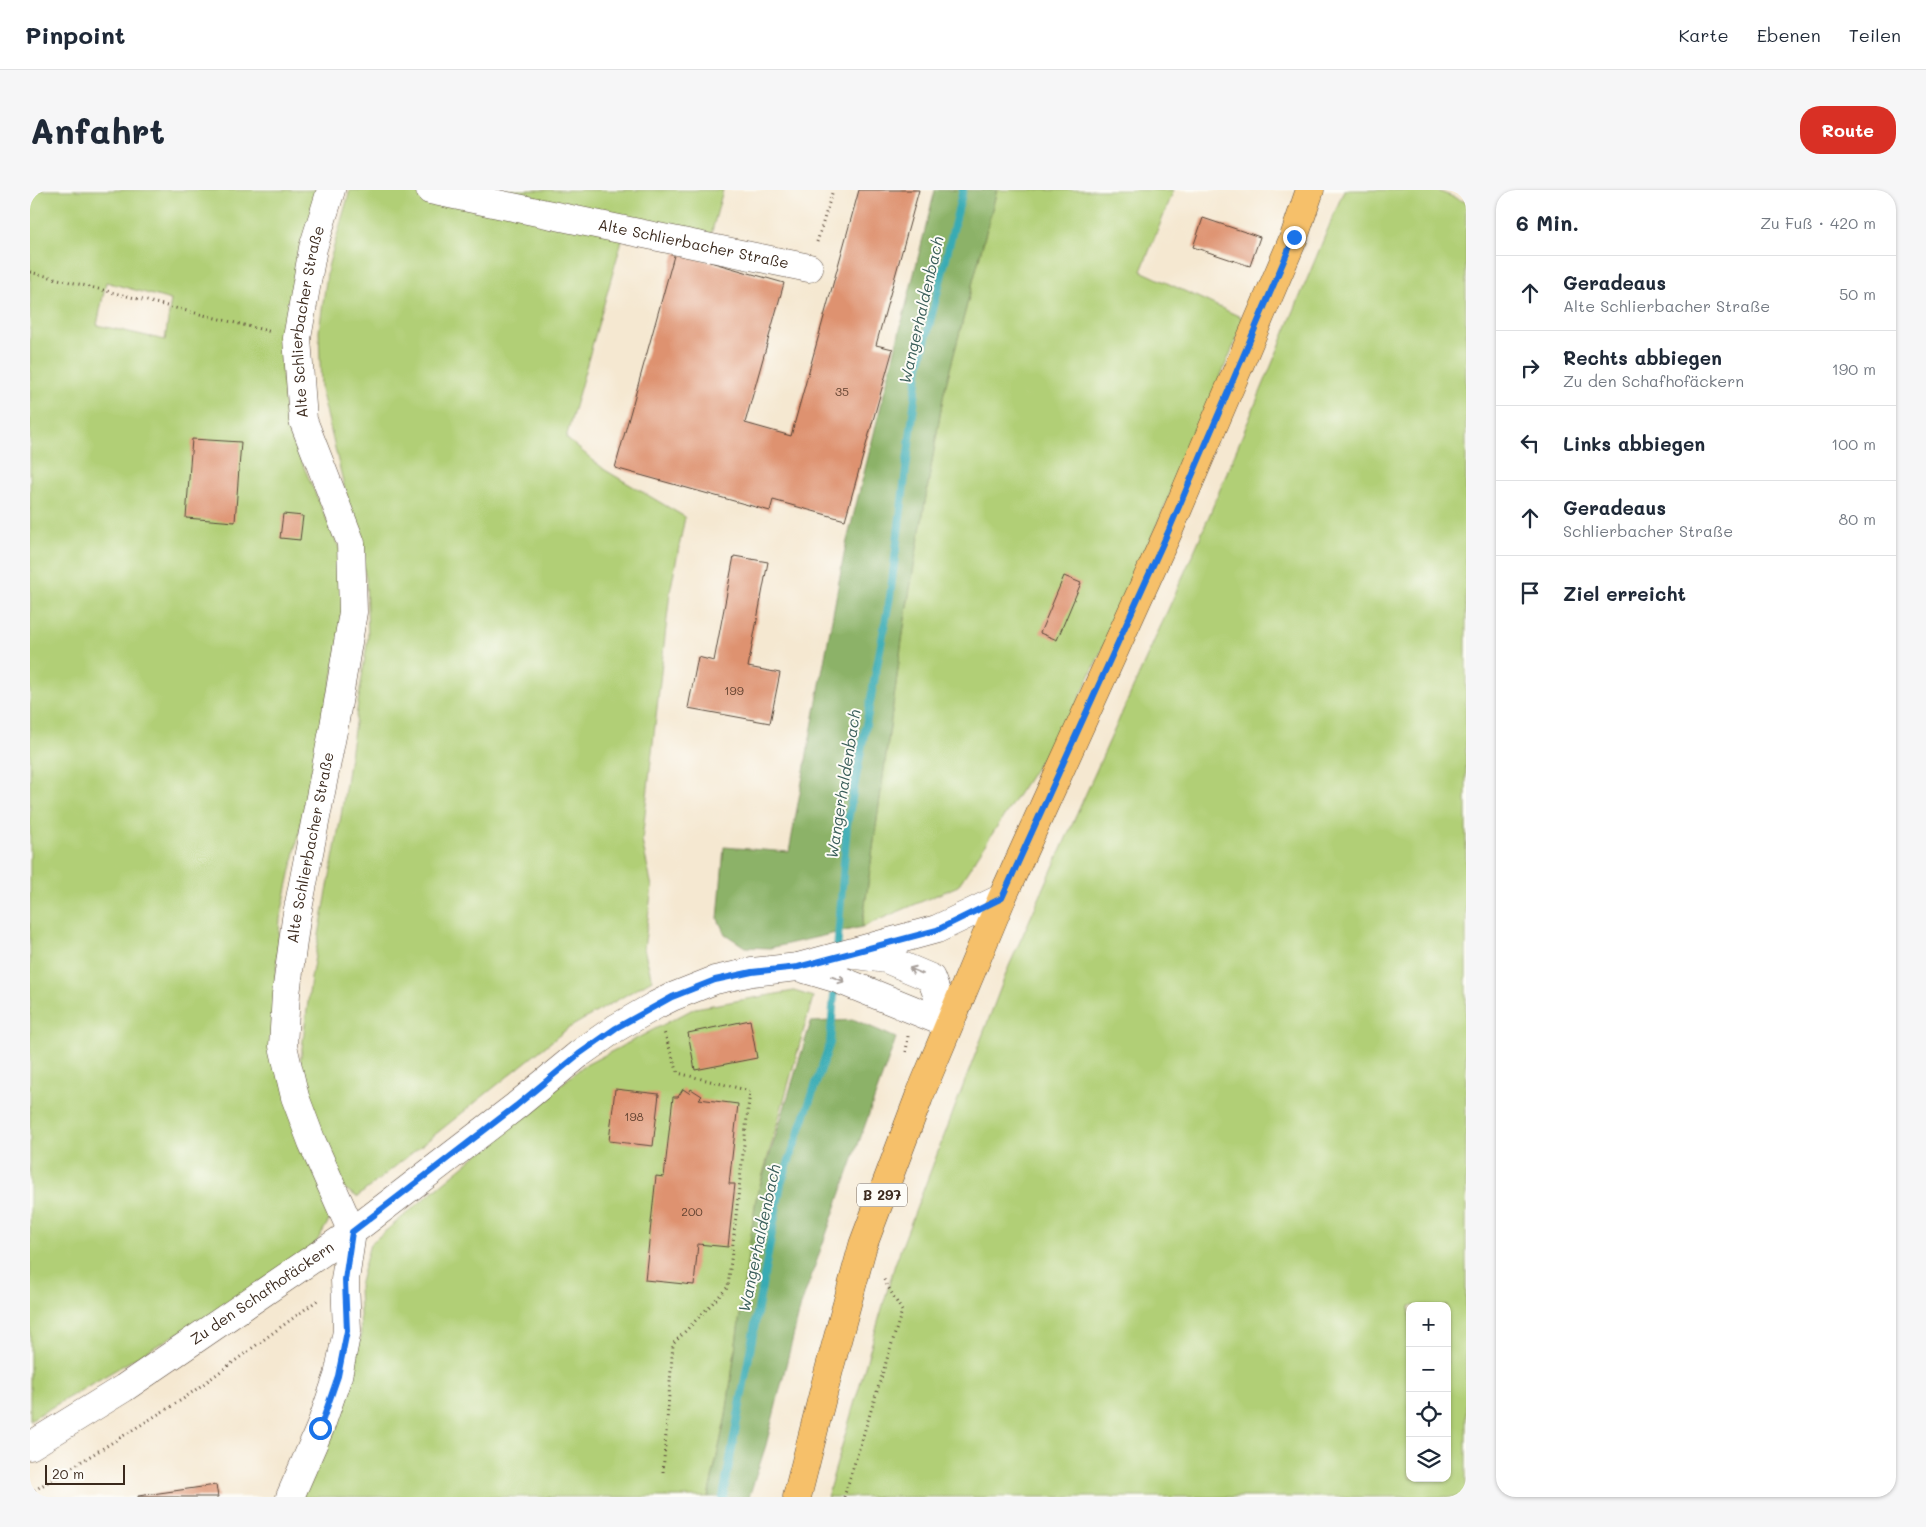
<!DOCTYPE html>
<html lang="de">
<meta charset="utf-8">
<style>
body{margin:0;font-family:Mali,sans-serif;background:#f6f6f7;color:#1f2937}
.controls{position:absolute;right:15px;bottom:15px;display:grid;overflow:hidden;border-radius:10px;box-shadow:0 1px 4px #0004}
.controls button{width:45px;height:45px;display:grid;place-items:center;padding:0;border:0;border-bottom:1px solid #e0e1e3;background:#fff;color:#1f2937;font:25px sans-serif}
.scale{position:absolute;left:15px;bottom:12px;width:80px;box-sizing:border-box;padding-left:5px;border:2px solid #3b2a1e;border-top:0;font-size:14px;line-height:18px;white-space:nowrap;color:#3b2a1e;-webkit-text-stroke:4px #fdfcf7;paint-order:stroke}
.stop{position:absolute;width:15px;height:15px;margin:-11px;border:4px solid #1a73e8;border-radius:50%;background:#fff}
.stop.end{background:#1a73e8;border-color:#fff;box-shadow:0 1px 5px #0008}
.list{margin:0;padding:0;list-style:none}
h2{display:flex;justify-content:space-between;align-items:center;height:65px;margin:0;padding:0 20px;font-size:21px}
h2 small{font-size:16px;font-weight:400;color:#747a83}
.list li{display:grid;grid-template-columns:32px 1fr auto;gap:15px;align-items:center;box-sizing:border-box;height:75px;padding:0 20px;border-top:1px solid #e0e1e3}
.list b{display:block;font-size:19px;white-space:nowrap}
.list p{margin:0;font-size:16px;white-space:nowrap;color:#747a83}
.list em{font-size:16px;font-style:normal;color:#747a83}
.icon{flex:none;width:28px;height:28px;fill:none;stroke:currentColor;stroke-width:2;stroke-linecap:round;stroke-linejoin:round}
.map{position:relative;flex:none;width:1436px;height:1307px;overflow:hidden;border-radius:20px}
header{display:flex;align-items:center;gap:30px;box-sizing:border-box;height:70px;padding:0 25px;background:#fff;border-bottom:1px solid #e0e1e3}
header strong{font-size:24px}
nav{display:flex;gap:28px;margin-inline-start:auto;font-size:18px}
.intro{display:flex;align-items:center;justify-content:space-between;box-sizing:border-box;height:120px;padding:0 30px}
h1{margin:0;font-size:35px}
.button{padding:12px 22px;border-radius:20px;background:#d93025;color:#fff;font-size:18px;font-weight:700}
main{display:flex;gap:30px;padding:0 30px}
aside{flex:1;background:#fff;border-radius:20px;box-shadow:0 1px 4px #0004}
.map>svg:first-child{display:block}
.green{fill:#b1cf76;stroke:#767c4a;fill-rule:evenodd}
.forest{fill:#8cb267;stroke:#646e42}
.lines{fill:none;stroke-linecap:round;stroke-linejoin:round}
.stream{stroke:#39abb4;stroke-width:8}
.building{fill:#de9270}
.minor-casing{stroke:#574639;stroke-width:29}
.tertiary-casing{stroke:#574639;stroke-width:29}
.primary-casing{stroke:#574639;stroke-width:29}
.path{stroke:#574639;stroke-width:3;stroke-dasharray:1 4;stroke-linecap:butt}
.minor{stroke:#fff;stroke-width:28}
.tertiary{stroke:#fff;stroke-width:28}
.primary{stroke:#f6c06b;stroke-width:28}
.oneway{stroke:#a79f9a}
.route{stroke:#1a73e8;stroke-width:6}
.labels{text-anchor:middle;stroke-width:4;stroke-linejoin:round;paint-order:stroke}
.number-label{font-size:12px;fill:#644432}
.shield{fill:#fdfcf7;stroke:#75695f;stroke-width:1}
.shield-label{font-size:14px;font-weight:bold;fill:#3b2a1e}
.street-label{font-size:15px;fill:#3b2a1e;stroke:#fdfcf7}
.water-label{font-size:16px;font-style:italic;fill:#3a5e5a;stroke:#fdfcf7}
</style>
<header>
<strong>Pinpoint</strong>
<nav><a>Karte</a><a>Ebenen</a><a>Teilen</a></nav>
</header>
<div class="intro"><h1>Anfahrt</h1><a class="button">Route</a></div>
<main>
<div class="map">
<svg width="1436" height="1307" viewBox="0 0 1436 1307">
<rect width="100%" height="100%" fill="#fdfcf7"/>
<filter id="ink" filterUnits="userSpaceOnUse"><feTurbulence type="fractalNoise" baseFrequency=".02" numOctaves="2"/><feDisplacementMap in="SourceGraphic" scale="10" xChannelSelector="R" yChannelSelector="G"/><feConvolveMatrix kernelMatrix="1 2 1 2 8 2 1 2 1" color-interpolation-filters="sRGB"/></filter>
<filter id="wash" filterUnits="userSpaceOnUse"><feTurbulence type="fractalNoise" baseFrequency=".0096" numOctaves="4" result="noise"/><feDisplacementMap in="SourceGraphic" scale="20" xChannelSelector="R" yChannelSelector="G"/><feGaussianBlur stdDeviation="1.12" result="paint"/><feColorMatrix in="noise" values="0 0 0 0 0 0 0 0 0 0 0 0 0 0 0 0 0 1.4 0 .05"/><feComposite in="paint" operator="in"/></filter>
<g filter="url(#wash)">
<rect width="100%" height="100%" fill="#f5e8d1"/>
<g class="green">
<path d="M0 0H297L258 122 251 172 257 238 310 360 315 420 293 536 250 729 241 852 301 1027 286 1053 232 1094 0 1230ZM76 92 141 110 135 150 67 135Z"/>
<path d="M320 0H693L681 45 598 29 536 248 575 280 655 327 640 402 612 651 622 697 614 759 622 790 537 839 327 1007 314 998 280 920 270 874 281 788 311 626 338 447 336 389 291 199 289 141 298 77Z"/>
<path d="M967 0H1144L1111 81 1215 129 1093 414 1045 518 928 696 832 737 876 422 914 202Z"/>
<path d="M1314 0H1405L1436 12V1307H797L865 1074 979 776 1169 350ZM1380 1116H1417V1288H1380Z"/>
<path d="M764 801 783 807 726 1009 696 1226 678 1307H271L331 1147 329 1096 340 1054 552 877 665 818Z"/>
</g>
<g class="forest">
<path d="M905 0H967L914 202 876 422 832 737 740 758 715 757 695 744 688 729 694 657 759 662 815 359Z"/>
<path d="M825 830 866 848 771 1115 736 1255 719 1307H678L696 1226 726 1009 781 832Z"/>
</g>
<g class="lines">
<g class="stream">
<path d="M807 761 817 635 860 407 889 176 933 0"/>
<path d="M693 1307 751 994 800 853 805 793"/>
</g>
</g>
<g id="blocks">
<g class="building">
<path d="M829 0H889L846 155 863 159 815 330 743 310 740 321 585 278 645 62 754 93 715 233 761 246Z"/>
<path d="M1173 28 1230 47 1220 76 1163 57Z"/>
<path d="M162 249 211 252 205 332 156 328Z"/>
<path d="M253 324 273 326 270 350 250 348Z"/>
<path d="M704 366 738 372 718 477 750 483 740 533 658 518 668 467 684 471Z"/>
<path d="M1034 386 1051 393 1027 450 1010 443Z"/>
<path d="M720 830 727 868 665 880 658 843Z"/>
<path d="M585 899 629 904 623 956 579 951Z"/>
<path d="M653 899 659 903 661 899 672 906 669 909 708 914 699 994H705L698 1057 668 1054 664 1095 615 1090 626 986 634 987 643 907H648Z"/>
<path d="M186 1295 188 1307H108V1306Z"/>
</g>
</g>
</g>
<g filter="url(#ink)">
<use href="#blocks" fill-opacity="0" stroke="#574639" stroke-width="1"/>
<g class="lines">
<defs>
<g id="minor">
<path id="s1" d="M400 0 779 78"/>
<path id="s2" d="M260 1307 290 1238 308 1186 317 1141 315 1090 322 1042 282 952 265 907 253 856 256 804 266 729 304 536 323 422 321 353 273 230 267 148 283 58 301 0"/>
</g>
<g id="tertiary">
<path d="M826 765 856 769 901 788 918 834"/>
<path d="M768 777 805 788 918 834"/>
<path id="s3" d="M0 1256 94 1198 322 1042 486 916 549 864 586 838 626 815 642 807 685 790 722 782 768 777 907 739 972 708"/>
</g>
<path id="primary" d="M767 1307 799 1180 833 1055 889 907 972 708 1139 340 1264 47 1280 0"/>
</defs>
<use href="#minor" class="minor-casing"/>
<use href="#tertiary" class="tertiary-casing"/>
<use href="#primary" class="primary-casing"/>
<g class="path">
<path d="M787 52 803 0"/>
<path d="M0 82 242 142"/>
<path d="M876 862 878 846"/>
<path d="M633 1282 643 1154 698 1097 720 901 648 883 634 842"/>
<path d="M0 1303 153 1209 289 1109"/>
<path d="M814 1307 872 1121 853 1088"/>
</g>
<use href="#minor" class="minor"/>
<use href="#tertiary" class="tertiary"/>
<use href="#primary" class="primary"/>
</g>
<defs><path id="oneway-shaft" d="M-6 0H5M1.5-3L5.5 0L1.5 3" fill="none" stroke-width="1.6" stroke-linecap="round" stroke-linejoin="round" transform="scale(1.25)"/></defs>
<g class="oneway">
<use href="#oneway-shaft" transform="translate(886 781) rotate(-157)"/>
<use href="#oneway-shaft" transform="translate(808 789) rotate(20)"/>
</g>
</g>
<g class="lines" filter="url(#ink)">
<path class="route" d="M290 1238 308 1186 317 1141 315 1090 322 1042 486 916 549 864 586 838 642 807 685 790 722 782 768 777 907 740 972 708 1139 340 1264 47"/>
</g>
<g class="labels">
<g class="number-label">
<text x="812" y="206">35</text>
<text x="704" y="505">199</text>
<text x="604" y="931">198</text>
<text x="662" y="1026">200</text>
</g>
<rect class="shield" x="827" y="993.5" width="50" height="23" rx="4"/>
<g class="shield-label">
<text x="852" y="1010">B 297</text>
</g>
<g class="street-label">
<text dy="5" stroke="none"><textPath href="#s1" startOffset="269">Alte Schlierbacher Straße</textPath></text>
<text dy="5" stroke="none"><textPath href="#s2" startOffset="1215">Alte Schlierbacher Straße</textPath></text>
<text dy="5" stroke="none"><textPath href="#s2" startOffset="675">Alte Schlierbacher Straße</textPath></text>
<text dy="5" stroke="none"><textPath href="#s3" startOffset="278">Zu den Schafhofäckern</textPath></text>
</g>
<g class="water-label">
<text transform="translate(891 120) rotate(-77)" y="6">Wangerhaldenbach</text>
<text transform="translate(813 594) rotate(-81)" y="6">Wangerhaldenbach</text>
<text transform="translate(729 1048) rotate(-78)" y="6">Wangerhaldenbach</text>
</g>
</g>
</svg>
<div class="controls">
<button>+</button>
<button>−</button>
<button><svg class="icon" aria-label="locate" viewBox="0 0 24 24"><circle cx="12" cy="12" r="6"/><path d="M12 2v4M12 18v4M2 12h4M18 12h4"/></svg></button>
<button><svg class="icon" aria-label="layers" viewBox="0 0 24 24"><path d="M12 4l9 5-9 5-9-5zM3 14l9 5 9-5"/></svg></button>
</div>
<div class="scale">20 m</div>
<div class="stop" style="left:290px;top:1238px"></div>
<div class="stop end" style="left:1264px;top:47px"></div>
</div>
<aside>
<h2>6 Min.<small>Zu Fuß · 420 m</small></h2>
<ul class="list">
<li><svg class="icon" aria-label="ahead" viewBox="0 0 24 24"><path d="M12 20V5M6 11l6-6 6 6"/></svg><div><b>Geradeaus</b><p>Alte Schlierbacher Straße</p></div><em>50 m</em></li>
<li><svg class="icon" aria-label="right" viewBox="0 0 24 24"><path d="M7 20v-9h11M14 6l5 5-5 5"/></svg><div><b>Rechts abbiegen</b><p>Zu den Schafhofäckern</p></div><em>190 m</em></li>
<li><svg class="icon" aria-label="left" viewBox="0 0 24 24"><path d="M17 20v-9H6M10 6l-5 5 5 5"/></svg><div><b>Links abbiegen</b></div><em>100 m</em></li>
<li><svg class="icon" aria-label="ahead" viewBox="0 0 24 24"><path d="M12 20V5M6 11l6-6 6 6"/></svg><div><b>Geradeaus</b><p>Schlierbacher Straße</p></div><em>80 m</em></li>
<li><svg class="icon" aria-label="arrive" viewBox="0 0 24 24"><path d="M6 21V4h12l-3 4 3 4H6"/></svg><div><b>Ziel erreicht</b></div></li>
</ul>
</aside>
</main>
